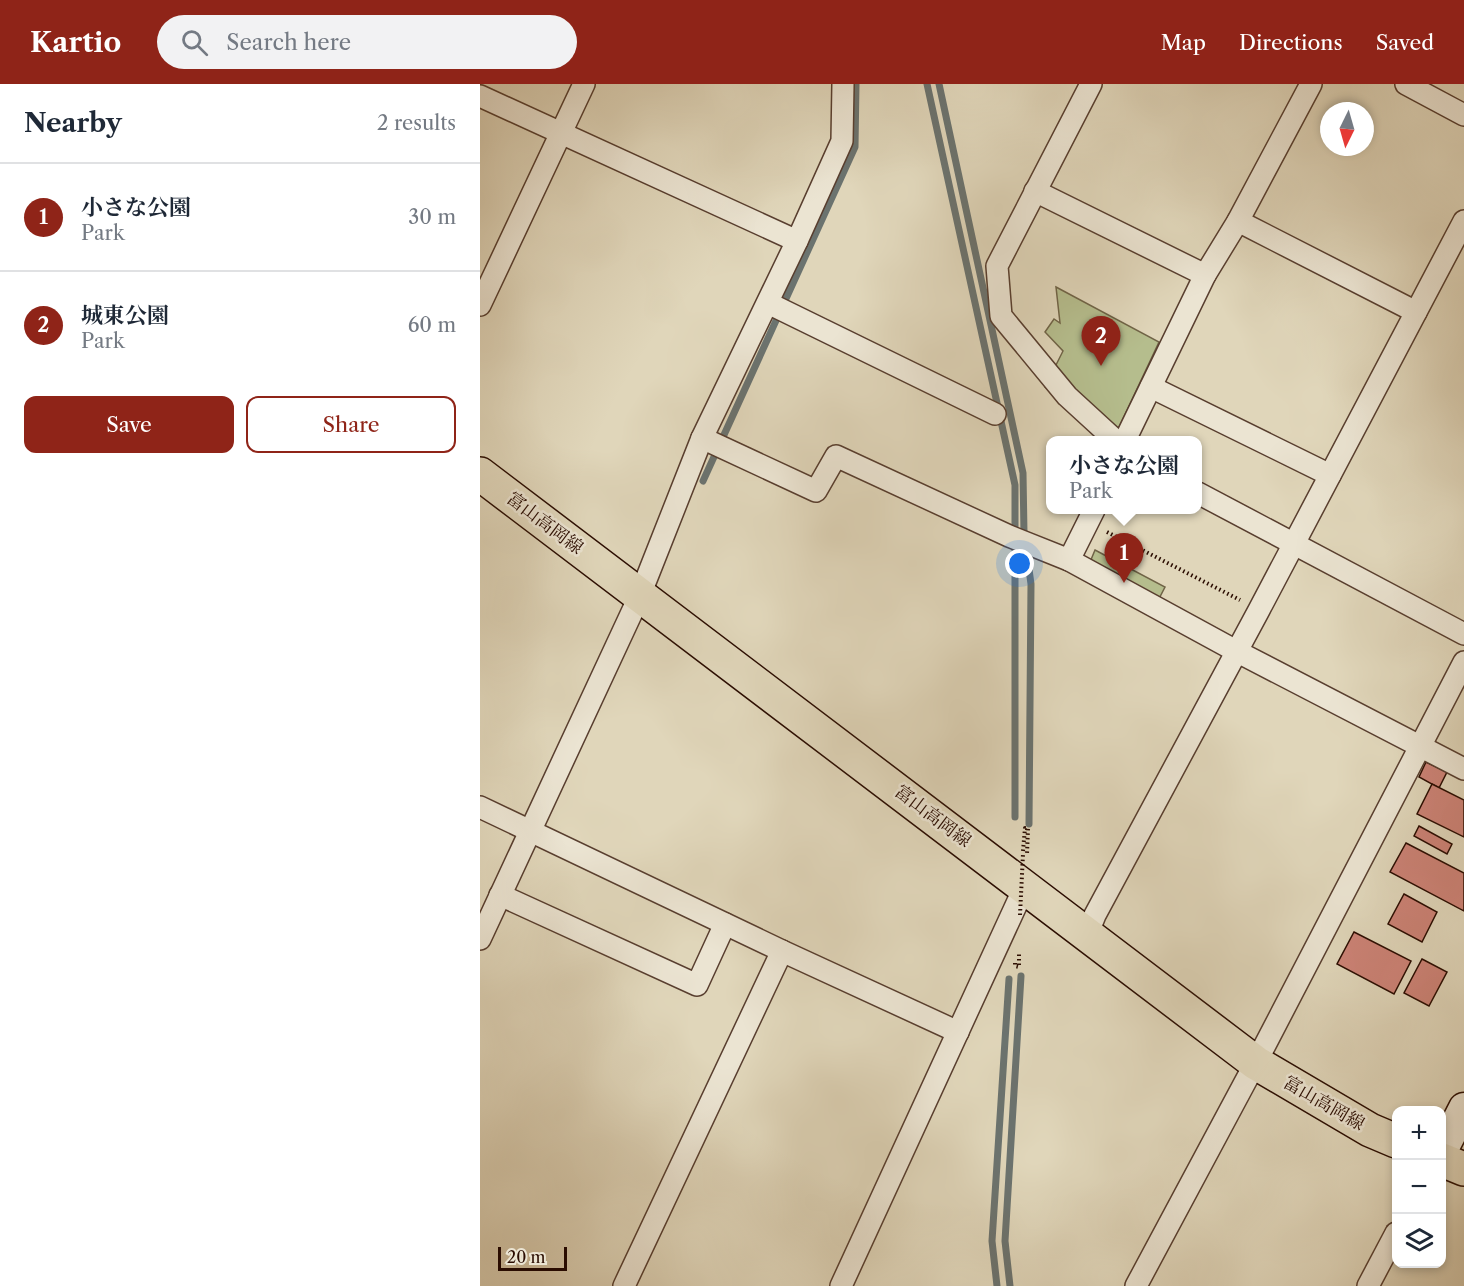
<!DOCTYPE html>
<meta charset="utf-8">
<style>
body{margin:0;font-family:"Libre Caslon Text","Noto Serif JP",serif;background:#f2f2f3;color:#1f2937}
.controls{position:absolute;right:18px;bottom:18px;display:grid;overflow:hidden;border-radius:12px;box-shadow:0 3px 9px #0003}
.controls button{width:54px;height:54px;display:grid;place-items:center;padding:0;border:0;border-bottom:2px solid #e0e1e3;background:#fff;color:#1f2937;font:30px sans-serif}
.compass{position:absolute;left:840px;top:18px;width:54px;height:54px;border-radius:50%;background:#fff;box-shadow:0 3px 9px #0003;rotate:185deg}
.scale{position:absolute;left:18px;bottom:15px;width:69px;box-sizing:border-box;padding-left:6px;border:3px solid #2a0c01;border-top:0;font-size:16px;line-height:21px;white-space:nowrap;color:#2a0c01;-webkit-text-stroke:4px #ebe4d2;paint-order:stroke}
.you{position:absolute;left:540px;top:480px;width:21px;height:21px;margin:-15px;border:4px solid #fff;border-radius:50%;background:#1a73e8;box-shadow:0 0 0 9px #1a73e833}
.badge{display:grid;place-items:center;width:39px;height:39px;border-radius:50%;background:#8f2418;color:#fff;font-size:20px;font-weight:700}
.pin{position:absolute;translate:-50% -50px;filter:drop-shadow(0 2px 3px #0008)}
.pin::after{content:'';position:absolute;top:32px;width:21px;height:18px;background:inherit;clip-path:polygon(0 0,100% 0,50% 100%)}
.popup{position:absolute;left:566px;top:352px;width:156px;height:78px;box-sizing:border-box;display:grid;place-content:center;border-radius:12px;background:#fff;filter:drop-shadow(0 2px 4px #0005);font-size:20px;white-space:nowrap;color:#747a83}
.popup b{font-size:22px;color:#1f2937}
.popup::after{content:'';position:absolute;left:50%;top:100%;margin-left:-12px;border:12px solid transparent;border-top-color:#fff}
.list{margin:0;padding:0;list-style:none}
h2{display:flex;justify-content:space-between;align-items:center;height:78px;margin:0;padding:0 24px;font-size:26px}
h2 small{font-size:20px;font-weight:400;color:#747a83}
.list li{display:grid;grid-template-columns:39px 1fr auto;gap:18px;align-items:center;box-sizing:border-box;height:108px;padding:0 24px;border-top:2px solid #e0e1e3}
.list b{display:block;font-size:22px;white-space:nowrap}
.list p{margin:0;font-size:20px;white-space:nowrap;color:#747a83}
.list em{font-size:20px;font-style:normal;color:#747a83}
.actions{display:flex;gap:12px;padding:18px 24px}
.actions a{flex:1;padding:14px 0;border:2px solid #8f2418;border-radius:12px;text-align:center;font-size:21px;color:#8f2418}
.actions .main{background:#8f2418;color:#fff}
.icon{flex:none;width:33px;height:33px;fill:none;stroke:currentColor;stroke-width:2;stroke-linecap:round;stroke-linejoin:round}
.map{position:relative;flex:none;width:984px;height:1202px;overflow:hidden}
header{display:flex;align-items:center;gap:36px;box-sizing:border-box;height:84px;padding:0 30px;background:#8f2418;color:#fff}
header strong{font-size:28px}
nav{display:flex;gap:33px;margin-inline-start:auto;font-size:21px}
.search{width:420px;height:54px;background:#f2f2f3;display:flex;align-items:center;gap:15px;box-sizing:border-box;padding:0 21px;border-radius:33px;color:#747a83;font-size:22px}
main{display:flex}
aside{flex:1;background:#fff}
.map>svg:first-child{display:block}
.green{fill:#b5bd8d;stroke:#706447;stroke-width:1.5}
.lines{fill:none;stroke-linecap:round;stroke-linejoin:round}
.stream{stroke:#6b736f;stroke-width:7}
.building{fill:#cd8377;stroke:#2a0c01;stroke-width:1.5}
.street-casing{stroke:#583e2f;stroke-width:24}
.secondary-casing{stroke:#2a0c01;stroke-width:33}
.primary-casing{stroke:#2a0c01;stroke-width:36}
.path{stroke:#2a0c01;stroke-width:4;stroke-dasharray:1.5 3;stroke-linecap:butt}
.street{stroke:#ebe4d2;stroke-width:21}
.secondary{stroke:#ebe4d2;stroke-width:30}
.primary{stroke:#e0d6ba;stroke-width:33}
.path-bridge{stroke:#2a0c01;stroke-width:4;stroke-dasharray:1.5 3;stroke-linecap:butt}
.labels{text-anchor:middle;stroke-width:5;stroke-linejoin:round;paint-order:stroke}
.street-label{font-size:18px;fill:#2a0c01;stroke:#ebe4d2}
</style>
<header>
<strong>Kartio</strong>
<div class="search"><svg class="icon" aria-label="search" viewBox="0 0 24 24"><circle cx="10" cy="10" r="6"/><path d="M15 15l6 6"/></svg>Search here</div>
<nav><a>Map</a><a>Directions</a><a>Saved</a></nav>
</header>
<main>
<aside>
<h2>Nearby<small>2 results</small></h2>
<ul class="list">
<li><span class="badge">1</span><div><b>小さな公園</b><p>Park</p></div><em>30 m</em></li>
<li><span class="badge">2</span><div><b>城東公園</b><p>Park</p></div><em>60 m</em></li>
</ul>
<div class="actions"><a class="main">Save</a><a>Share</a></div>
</aside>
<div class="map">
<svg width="984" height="1202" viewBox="0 0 984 1202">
<rect width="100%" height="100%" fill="#e0d6ba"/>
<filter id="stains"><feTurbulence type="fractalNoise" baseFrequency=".00333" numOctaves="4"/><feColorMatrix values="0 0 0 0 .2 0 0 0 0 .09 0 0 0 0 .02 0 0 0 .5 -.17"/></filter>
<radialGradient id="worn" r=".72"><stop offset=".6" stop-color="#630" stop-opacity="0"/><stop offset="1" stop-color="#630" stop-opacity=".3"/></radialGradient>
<g class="green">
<path d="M576 203 679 258 633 356H627L565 303 583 267 565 248 574 235 580 239Z"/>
<path d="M615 466 685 503 671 530 603 495Z"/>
</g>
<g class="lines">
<g class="stream">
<path d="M447 0 535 401V733"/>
<path d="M459 0 543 389 544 449 551 500 549 740"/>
<path d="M223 397 375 63 376 0"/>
<path d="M517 1202 512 1157 529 895"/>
<path d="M530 1202 525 1157 541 892"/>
</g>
</g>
<g class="building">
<path d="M946 678 967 688 959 704 939 693Z"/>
<path d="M952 700 984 716V753L937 730Z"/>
<path d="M939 742 972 760 967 770 934 752Z"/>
<path d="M926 759 984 789V827L910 788Z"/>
<path d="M924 810 957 828 942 858 908 840Z"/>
<path d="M874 848 931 877 914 910 857 880Z"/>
<path d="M942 875 967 888 949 922 924 909Z"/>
</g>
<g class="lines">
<defs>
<g id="street">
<path d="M611 0 517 182 521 232 587 312 635 356"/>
<path d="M926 0 984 31"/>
<path d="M0 12 317 157"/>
<path d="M555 107 725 191"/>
<path d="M758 137 936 228"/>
<path d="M288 219 515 330"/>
<path d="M0 221 104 0"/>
<path d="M671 303 850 391"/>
<path d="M222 354 336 407 356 372 529 452 589 476 756 567 984 685"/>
<path d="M645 356 725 191 758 137 831 0"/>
<path d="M718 409 984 550"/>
<path d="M589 476 614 426"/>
<path d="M0 723 302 867 478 948"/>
<path d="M20 811 217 901 245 840"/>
<path d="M607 851 615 831 779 526 984 137"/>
<path d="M0 855 160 511 222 354 317 157 362 57 363 0"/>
<path d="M144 1202 302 867"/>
<path d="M361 1202 545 802"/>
<path d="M656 1202 785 961 984 578"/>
<path d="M888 1202 916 1149"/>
</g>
<path id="secondary" d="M962 1067 984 1024"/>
<g id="primary">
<path d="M0 390 776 979 890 1046 916 1057"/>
<path d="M962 1076 984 1085"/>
</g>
</defs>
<use href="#street" class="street-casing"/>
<use href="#secondary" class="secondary-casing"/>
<use href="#primary" class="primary-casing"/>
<g class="path">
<path d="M627 448 760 516"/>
<path d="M543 767 545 744H548L547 770"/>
<path d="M535 879V882L539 883V870"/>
</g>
<use href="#street" class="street"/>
<use href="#secondary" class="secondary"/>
<use href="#primary" class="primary"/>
<path class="path-bridge" d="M540 831 543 770"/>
</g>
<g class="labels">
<g class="street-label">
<text transform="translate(65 439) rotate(37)" y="6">富山高岡線</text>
<text transform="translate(453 732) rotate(37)" y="6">富山高岡線</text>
<text transform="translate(844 1019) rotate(30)" y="6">富山高岡線</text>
</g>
</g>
<rect width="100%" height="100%" filter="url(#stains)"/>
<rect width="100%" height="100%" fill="url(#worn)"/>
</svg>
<div class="controls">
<button>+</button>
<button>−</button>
<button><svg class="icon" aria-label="layers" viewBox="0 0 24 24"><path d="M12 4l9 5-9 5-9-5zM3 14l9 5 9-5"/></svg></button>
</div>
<svg class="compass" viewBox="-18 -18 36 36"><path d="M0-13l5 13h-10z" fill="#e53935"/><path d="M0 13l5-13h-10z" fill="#747a83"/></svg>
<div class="scale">20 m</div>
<div class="you"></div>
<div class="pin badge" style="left:644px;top:499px">1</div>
<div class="popup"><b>小さな公園</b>Park</div>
<div class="pin badge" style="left:621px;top:282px">2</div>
</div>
</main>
